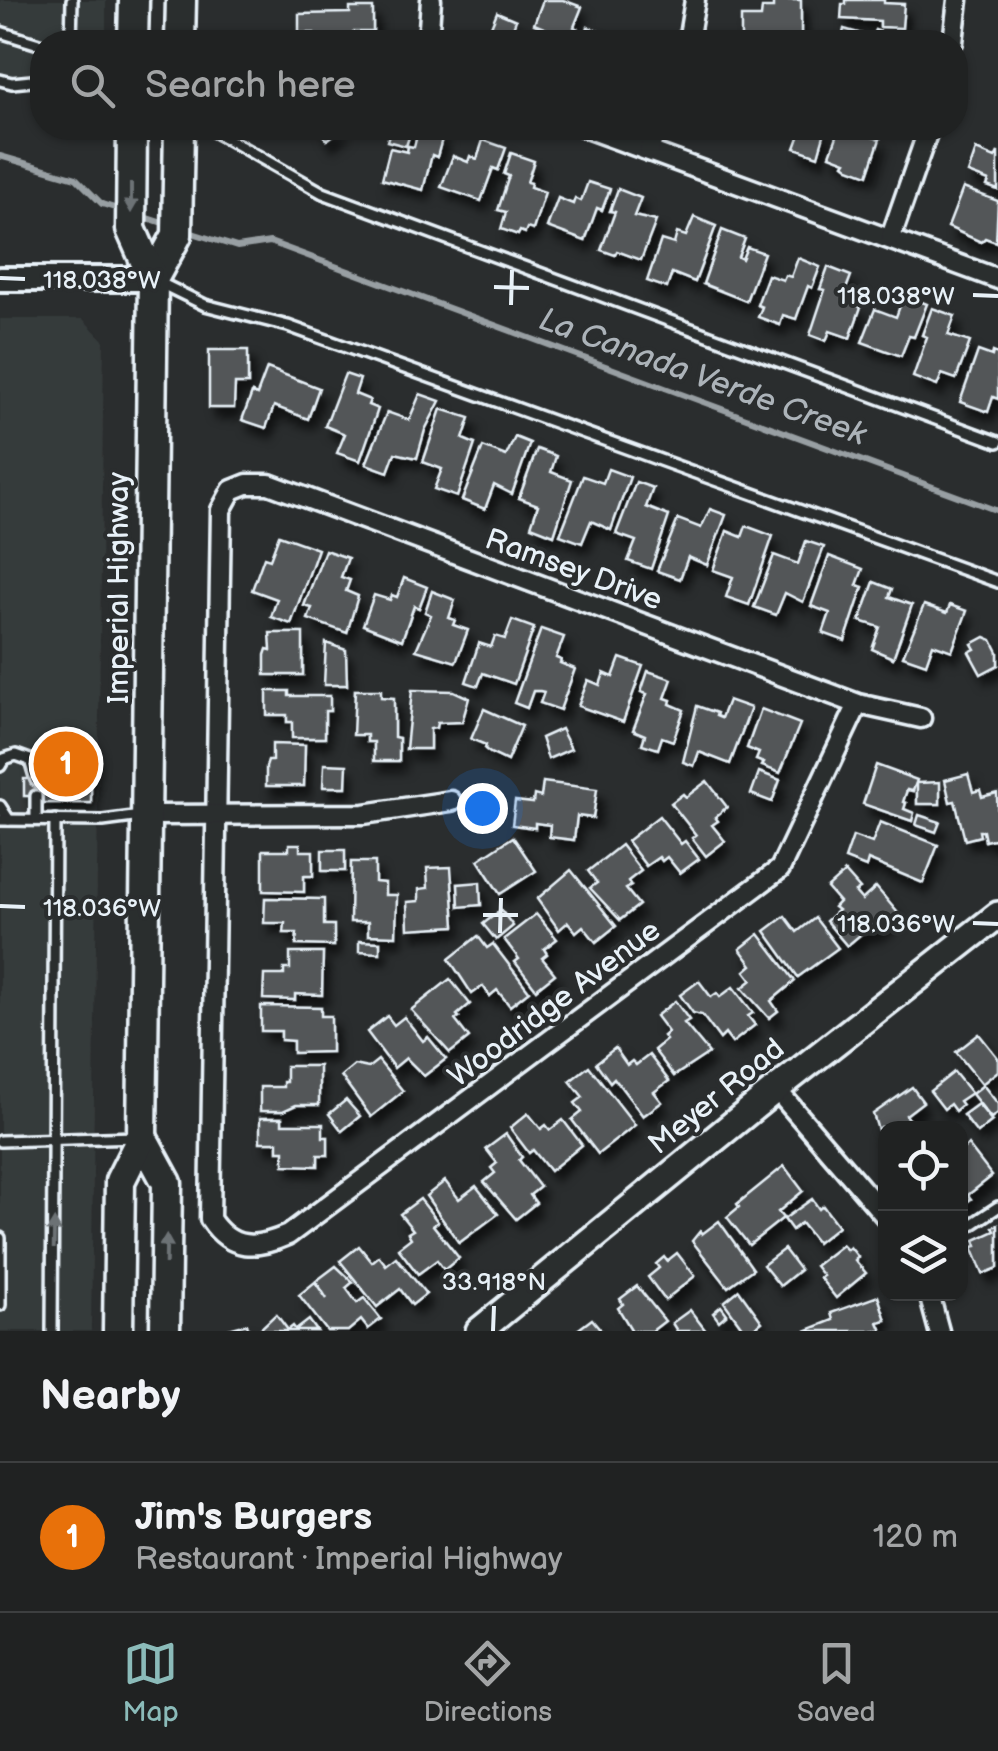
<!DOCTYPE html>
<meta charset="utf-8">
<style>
body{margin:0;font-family:"Balsamiq Sans",sans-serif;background:#282a2a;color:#f1f3f6}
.controls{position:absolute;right:30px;bottom:30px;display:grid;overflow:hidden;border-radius:20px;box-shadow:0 2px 8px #0004}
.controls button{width:90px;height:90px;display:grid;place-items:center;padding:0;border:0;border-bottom:2px solid #3d3f40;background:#202222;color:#f1f3f6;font:50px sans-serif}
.you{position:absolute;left:482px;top:808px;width:35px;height:35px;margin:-25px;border:8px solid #fff;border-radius:50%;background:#1a73e8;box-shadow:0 0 0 15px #1a73e833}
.badge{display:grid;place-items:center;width:65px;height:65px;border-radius:50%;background:#8bbbb9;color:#fff;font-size:32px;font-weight:700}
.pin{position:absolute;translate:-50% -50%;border:5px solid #fff;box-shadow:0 2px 10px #0006}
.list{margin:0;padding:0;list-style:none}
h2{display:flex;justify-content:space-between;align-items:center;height:130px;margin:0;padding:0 40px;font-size:42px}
h2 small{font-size:32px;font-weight:400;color:#a2a4a5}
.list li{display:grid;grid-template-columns:65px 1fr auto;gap:30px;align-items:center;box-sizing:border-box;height:150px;padding:0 40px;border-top:2px solid #3d3f40}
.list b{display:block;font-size:38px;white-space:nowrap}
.list p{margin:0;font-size:32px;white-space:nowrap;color:#a2a4a5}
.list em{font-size:32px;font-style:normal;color:#a2a4a5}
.icon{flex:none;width:55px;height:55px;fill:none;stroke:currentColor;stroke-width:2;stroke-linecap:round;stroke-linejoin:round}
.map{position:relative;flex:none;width:998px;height:1331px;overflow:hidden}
.search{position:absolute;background:#202222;box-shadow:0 2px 8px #0004;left:30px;right:30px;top:30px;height:110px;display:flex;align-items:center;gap:25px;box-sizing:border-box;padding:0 35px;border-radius:40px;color:#a2a4a5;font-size:38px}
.sheet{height:280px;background:#202222}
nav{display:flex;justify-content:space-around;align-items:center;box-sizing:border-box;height:140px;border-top:2px solid #3d3f40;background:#202222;font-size:28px;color:#a2a4a5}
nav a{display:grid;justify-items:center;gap:5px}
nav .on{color:#8bbbb9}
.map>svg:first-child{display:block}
.built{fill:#363a3b}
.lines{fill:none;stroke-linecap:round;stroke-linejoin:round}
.stream{stroke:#989fa3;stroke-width:6}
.building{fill:#535759;stroke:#e8f1f8;stroke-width:2.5;filter:url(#shadow)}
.service-casing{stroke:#e8f1f8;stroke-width:16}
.minor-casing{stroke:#e8f1f8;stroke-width:25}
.tertiary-casing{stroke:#e8f1f8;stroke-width:30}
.secondary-casing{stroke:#e8f1f8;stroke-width:32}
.primary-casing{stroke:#e8f1f8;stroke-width:35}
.service{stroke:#2a2d2e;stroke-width:9}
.minor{stroke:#2a2d2e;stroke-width:18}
.tertiary{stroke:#2a2d2e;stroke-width:22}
.secondary{stroke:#2a2d2e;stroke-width:25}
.primary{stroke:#2a2d2e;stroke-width:28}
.oneway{fill:#6c7275}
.ticks{fill:none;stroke:#e8f1f8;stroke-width:4}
.labels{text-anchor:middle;stroke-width:8;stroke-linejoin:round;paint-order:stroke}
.street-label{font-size:30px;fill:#e8f1f8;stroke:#2a2d2e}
.water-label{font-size:32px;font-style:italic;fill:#acb3b9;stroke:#2a2d2e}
.ticks-label{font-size:25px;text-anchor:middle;fill:#e8f1f8;stroke:#2a2d2e;stroke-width:8;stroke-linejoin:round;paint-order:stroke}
</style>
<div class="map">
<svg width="998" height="1331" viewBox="0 0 998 1331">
<defs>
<filter id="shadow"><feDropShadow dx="6" dy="10" stdDeviation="5" flood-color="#0009"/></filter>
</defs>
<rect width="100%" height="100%" fill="#2a2d2e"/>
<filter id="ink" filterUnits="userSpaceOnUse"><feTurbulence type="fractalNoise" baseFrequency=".01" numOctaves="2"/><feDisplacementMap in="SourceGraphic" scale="20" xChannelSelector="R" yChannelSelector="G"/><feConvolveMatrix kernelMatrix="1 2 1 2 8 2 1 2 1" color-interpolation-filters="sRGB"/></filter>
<g filter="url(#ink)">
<g class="built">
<path d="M0 0H106V42H42V87L0 74Z"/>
<path d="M0 319H83L104 341 91 1331H0Z"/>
</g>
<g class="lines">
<g class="stream">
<path d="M0 156 76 178 102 204 121 210"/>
<path d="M138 215 169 225"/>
<path d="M186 231 237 247 270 242 998 511"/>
</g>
</g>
<g class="building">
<path d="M543 0H563L582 7 574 27 580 30 576 42H550L553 35 548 33 549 30 534 24Z"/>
<path d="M773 0H801V42L741 41V17H761L762 8H773Z"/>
<path d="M846 0H884V3L904 4 902 28 880 27V21L841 19 842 4H846Z"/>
<path d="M350 8H373V32H353L352 38H346V42H314V33H299V14L350 13Z"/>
<path d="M497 12 516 20 508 41 488 34Z"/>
<path d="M588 27 622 40 624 35 645 42H583Z"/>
<path d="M844 29 872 37 875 30 881 32 880 35 902 41 841 42Z"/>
<path d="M318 128H343L327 140Z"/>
<path d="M391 128H412L406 146 387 141Z"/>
<path d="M419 128 443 135 437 157 432 155 423 190 382 179 390 148 407 152 408 146 414 147Z"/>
<path d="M798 128H826L818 156 795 148 802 129Z"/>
<path d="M840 128 880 139 868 175 849 168 844 164 846 161 830 155Z"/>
<path d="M483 140 506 148 498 170 493 168 481 201 441 187 453 156 468 162 470 156 477 159Z"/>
<path d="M976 150 995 158 998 152V190L987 186 989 181 968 173Z"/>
<path d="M511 153 534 161 527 182 531 183 530 187 545 192 533 230 527 228 525 233 520 231 518 235 501 229 506 212 498 210 509 176 504 174Z"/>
<path d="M588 182 610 189 602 210 597 208 585 241 547 227 558 198 573 204 575 198 581 201Z"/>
<path d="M963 188 998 201 996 242 985 238 981 242 948 227Z"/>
<path d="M618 189 641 198 634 216 656 221 641 260 617 251 615 255 601 250 615 212 610 211Z"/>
<path d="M694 217 716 226 695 282 672 273 667 288 647 281 661 240 674 244 677 233 686 236Z"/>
<path d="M722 230 745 239 738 257 742 259 747 247 764 253 746 301 703 284Z"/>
<path d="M798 258 820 267 812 288 808 286 796 319 783 315 780 325 758 317 762 307 757 305 768 275 783 280 785 275 791 277Z"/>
<path d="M828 267 851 276 843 297 847 298 846 302 861 307 850 338 830 331 826 341 810 335 825 290 820 289Z"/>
<path d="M904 295 927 304 914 337 909 336 901 356 862 342 875 309 896 317Z"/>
<path d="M932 308 955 316 948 335 970 342 956 379 942 374 937 386 913 377 927 337 922 335Z"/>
<path d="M209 350H248V384H235L234 408H209Z"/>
<path d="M978 351 992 356 993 352 998 354V399L993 397 988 412 960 402Z"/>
<path d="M267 368 319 388 308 419 274 406 266 428 242 420 252 393 257 395Z"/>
<path d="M345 374 360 379 355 394 370 400 368 405 378 409 360 461 337 453 345 434 325 426Z"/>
<path d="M420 394 440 401 425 430 417 458 395 453 388 472 366 464 387 412 409 420Z"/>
<path d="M441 409 470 418 463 439 475 444 457 497 434 489 442 469 423 462Z"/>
<path d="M515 437 530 443 512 494 494 485 485 509 462 500 483 447 506 456Z"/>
<path d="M537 449 556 456 551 472 572 480 554 535 531 526 538 505 519 498Z"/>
<path d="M608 469 630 477 611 530 591 521 582 543 560 535 583 476 603 483Z"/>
<path d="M636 482 653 488 646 507 669 516 651 569 628 561 636 541 616 534Z"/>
<path d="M710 509 726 515 707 565 688 557 680 579 657 571 678 519 701 528Z"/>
<path d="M746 526 773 536 749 605 726 597 733 577 713 570 727 531 742 537Z"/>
<path d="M279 535 318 549 291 624 271 617 277 599 252 590 264 557 270 559Z"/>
<path d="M806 541 824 547 803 602 785 593 776 615 754 607 774 555 798 564Z"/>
<path d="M325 550 348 558 341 577 350 580 346 591 358 596 347 633 308 619 312 608 304 606Z"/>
<path d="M829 556 863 569 857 585 863 587 845 641 823 633 830 613 811 606Z"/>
<path d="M404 578 427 587 419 608 414 606 402 640 363 625 374 595 390 600 392 595 397 597Z"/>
<path d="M874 582 892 589 889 597 912 605 893 658 872 649 880 627 860 621Z"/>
<path d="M432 591 455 600 449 618 455 620 453 625 468 630 456 662 416 650 431 615 425 612Z"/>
<path d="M924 605 947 613 950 605 967 611 952 651 933 644 926 664 903 656Z"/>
<path d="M512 620 534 628 514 684 483 673 478 686 466 682 479 643 491 647 495 636 505 639Z"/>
<path d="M541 629 564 637 556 658 561 660 560 663 575 669 560 710 540 703 544 692 540 691H533L527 708 514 703Z"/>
<path d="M270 633H303V675H265V655L267 649 271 650Z"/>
<path d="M985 637 992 640 998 652V665L981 674 969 652 975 649 972 644Z"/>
<path d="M326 643 346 650 347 685H324Z"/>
<path d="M620 658 643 666 623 722 578 706 588 680 600 685 604 673 613 677Z"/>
<path d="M648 671 672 679 665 698 671 700 670 704 684 710 673 741 662 737 658 749 642 744 645 735 633 730 647 694 641 692Z"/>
<path d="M355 690H381V697L394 698V737L399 738V761H374V742H367V735H353Z"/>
<path d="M412 690 454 691 469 698 462 722 437 723 436 728 430 729V749H406Z"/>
<path d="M267 691H289V696H330V711H325V738H292V722H287V715H267Z"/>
<path d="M728 700 751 708 730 764 699 752 694 766 683 762 697 706 717 713 716 716 721 718Z"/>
<path d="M484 709 522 726 507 761 490 753 485 749 486 745 471 739Z"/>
<path d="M761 709 800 724 780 773 762 766 764 763 756 760 759 753 747 748Z"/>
<path d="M561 729 571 749 548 759 541 738Z"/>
<path d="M272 744 305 745 304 786H266V767L268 761H272Z"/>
<path d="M42 748H91V803H41V796H24V779H42Z"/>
<path d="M324 764 347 765 346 787H323Z"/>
<path d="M876 765 917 780 913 791 907 790 903 802 906 803 904 809 914 813 912 821 863 804Z"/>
<path d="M759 772 780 780 772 802 751 794Z"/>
<path d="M968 774 973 792 980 790 982 797 997 793 998 838 985 841 983 831H979L980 836 965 840 955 801 950 802 945 780Z"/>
<path d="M707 781 727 807 715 817 718 821 712 825 725 841 706 856 692 838 696 835 671 803 683 794 686 797Z"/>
<path d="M543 782 597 789 593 818 577 816 574 840 549 837 550 825 535 823V828L512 825 515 801 533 803 534 795 541 797Z"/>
<path d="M940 782V804H917V783Z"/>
<path d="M919 815 940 822 936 832 916 825Z"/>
<path d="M659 816 681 844 685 841 699 859 680 873 667 857 662 861 659 857 646 866 627 841Z"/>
<path d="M880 822 938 845 923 883 868 860 866 867 845 859 853 836 872 843Z"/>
<path d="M513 837 536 871 500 894 478 860Z"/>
<path d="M289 844H300V851H313V876H304V892L263 891V850H289Z"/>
<path d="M621 845 641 871 628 881 631 886 626 889 639 905 620 920 590 888 597 883 588 871Z"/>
<rect x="322" y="850" width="23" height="21"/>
<path d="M351 862H375V882L385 883V895H397L396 936 368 935V922H350Z"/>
<path d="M451 867 455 926 408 929 407 902 419 901V889L428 888 427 868Z"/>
<path d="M571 870 616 926 596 942 583 926 576 932 568 922 559 930 537 899Z"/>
<path d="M845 872 860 889 855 892 862 900 876 887 898 913 880 928 879 926 870 933 867 929 847 946 826 921 838 910 834 907 839 902 827 888Z"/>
<path d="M480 882 481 905 459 907 458 884Z"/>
<path d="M265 898 324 899V925H334V946L296 945 297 933H284L285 923H264Z"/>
<path d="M501 910 513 926 496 940 483 924Z"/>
<path d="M536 914 557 939 544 949 547 954 542 958 555 974 536 989 515 962 519 959 504 939Z"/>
<path d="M785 916 797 932 815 918 838 948 798 977 765 931Z"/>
<path d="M759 934 795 981 771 1001 778 1011 769 1018 742 988 752 980 745 971 752 965 740 949Z"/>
<path d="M478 936 487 948 493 944 529 991 510 1006 497 990 490 996 483 986 472 994 449 959Z"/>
<path d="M359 941 380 942V953L359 952Z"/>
<path d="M290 953H323L322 995 295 994V1000L263 999 264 975H284V969H290Z"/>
<path d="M450 979 470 1004 457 1015 459 1017 455 1020 469 1038 450 1053 411 1010Z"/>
<path d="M699 981 711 997 717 993 720 997 733 987 753 1013 748 1016 755 1025 732 1043 725 1034 720 1039 702 1015 693 1013 680 995Z"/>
<path d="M675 1001 689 1020 684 1023 709 1053 674 1076 654 1050 666 1040 663 1036 668 1032 656 1016Z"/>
<path d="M261 1006 321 1007V1016H331V1052L293 1053V1041L281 1040V1031H261Z"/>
<path d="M387 1016 394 1025 404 1017 423 1041 428 1037 446 1059 424 1076 406 1058 394 1068 367 1032Z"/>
<path d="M979 1034 998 1058V1071L982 1084 956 1052Z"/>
<path d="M615 1048 627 1065 632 1061 636 1065 649 1055 669 1081 654 1092 662 1102 643 1116 614 1078 610 1082 596 1063Z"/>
<path d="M378 1060 403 1091 371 1117 341 1076 354 1065 368 1068Z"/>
<path d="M286 1066H319V1105H296L283 1111H260V1087H283V1082H286Z"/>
<path d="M589 1066 635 1125 598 1154 572 1120 582 1112 575 1103 583 1097 570 1081Z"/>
<path d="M954 1072 971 1093 959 1101 962 1105 955 1111 950 1104 944 1109 930 1091Z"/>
<path d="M983 1085 998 1104V1113L991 1118 972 1094Z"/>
<path d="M912 1087 923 1102 906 1115 916 1128H886V1132L882 1127 878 1130 873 1114Z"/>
<path d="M346 1100 360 1116 342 1131 329 1114Z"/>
<path d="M978 1104 992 1121 977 1133 963 1115Z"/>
<path d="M528 1113 541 1129 546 1125 550 1130 563 1120 582 1145 550 1171 533 1150 529 1153 510 1128Z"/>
<path d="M260 1118H282V1124H323V1137H328V1155H318V1166L284 1165V1151H278V1142H260Z"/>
<path d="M506 1134 522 1157 519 1160 540 1187 530 1195 536 1203 516 1219 484 1182 495 1173 491 1168 497 1163 486 1149Z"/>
<path d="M968 1145 992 1176 968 1195 971 1199 960 1207V1151Z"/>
<path d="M784 1166 803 1191 778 1212 783 1218 749 1245 727 1217 739 1207 737 1204Z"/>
<path d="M445 1181 459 1199 476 1186 498 1214 459 1243 426 1196Z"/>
<path d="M420 1199 438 1222 433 1225 459 1258 444 1270 437 1260 418 1274 398 1248 411 1238 408 1233 413 1230 400 1214Z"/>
<path d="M812 1199 819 1209 823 1206 838 1226 817 1243 801 1223 792 1230 784 1219Z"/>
<path d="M719 1221 753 1269 728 1287 692 1241 700 1231 702 1234Z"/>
<path d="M998 1225V1268L983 1274 972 1247 977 1246 975 1240 995 1231 993 1227Z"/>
<path d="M842 1245 847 1250 850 1247 858 1257 855 1260 866 1273 836 1298 820 1278 823 1276 815 1266Z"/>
<path d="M359 1246 372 1262 379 1256 386 1265 396 1257 426 1294 412 1305 400 1289 377 1307 340 1261Z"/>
<path d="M784 1249 800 1270 780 1286 763 1265Z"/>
<path d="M677 1253 695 1276 665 1300 648 1277 659 1268 656 1264 664 1257 667 1261Z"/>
<path d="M336 1266 353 1282 346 1288 357 1303 364 1298 381 1319 368 1329 361 1320 348 1331H327L299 1295 315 1282 327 1299 316 1281Z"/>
<path d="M637 1286 665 1321 652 1331H632L618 1308 623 1304 620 1299Z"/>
<path d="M739 1290 762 1322 750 1331H745L724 1302Z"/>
<path d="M878 1296 886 1320 878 1322 882 1331H805L833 1320 831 1313Z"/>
<path d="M721 1306 727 1314 719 1321 713 1313Z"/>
<path d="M690 1310 706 1331H677L672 1323Z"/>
<path d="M276 1314 288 1330 293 1326 296 1330 309 1320 317 1331H258Z"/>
<path d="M592 1319 602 1331H576Z"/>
<path d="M247 1324 249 1331H225V1330Z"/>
</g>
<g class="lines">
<defs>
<g id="service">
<path d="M0 32 42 45"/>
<path d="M71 42 72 0"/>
<path d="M0 80 12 83 42 80"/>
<path d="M208 128 323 193 998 442"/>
<path d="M158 282 205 305 288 326 998 582"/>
<path d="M0 766 4 759 16 755 30 760 36 780"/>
<path d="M0 806 9 820"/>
<path d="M0 820 103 821 141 816"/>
<path d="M36 820V796"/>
<path d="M0 1141 137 1137"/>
<path d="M960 1232 998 1207"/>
<path d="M0 1238V1305"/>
<path d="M52 1331 55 820"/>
</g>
<g id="minor">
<path d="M428 42 431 0"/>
<path d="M688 42 695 0"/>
<path d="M953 42 958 0"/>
<path d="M586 128 998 279"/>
<path d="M649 150 657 128"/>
<path d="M891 237 929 128"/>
<path d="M858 704 780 869 288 1235C256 1249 231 1251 210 1219L221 510 232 490 247 484H269L858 704 921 718"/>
<path d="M149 815 364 814 451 801"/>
<path d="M776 1089 886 1217"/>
<path d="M929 1294 939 1331"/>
</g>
<path id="tertiary" d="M0 279H153"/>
<path id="secondary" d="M479 1331 776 1089 998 915"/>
<g id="primary">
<path d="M133 42 134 0"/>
<path d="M180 42 181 0"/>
<path d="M153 279 177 235 179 128"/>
<path d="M142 1137 167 1183 165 1331"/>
<path d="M118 1331 120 1181 142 1137 153 279 131 229 132 128"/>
</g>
</defs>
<use href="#service" class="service-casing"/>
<use href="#minor" class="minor-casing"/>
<use href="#tertiary" class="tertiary-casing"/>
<use href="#secondary" class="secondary-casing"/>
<use href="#primary" class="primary-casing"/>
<use href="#service" class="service"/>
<use href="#minor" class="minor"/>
<use href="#tertiary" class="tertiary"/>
<use href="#secondary" class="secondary"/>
<use href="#primary" class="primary"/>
</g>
<defs><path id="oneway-solid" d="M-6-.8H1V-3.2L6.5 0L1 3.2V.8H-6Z" transform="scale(2.5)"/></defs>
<g class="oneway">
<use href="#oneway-solid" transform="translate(131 198) rotate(90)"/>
<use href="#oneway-solid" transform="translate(54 1234) rotate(-89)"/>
<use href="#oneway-solid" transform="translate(166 1249) rotate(-89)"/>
</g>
</g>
<path class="ticks" d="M0 278 25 279M494 287 529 288M973 295 998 296M511 305 512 270M0 906 25 907M483 915H518M973 923 998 924M500 933 501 898M493 1331 494 1306"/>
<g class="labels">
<g class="street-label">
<text transform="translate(574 569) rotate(20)" y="10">Ramsey Drive</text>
<text transform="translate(118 588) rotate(-90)" y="10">Imperial Highway</text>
<text transform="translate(554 1003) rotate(-37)" y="10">Woodridge Avenue</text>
<text transform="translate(716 1096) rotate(-39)" y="10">Meyer Road</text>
</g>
<g class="water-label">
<text transform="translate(703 376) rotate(20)" y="11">La Canada Verde Creek</text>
</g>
</g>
<g class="ticks-label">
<text x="102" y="288">118.038°W</text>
<text x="896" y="304">118.038°W</text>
<text x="102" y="916">118.036°W</text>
<text x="896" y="932">118.036°W</text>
<text x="494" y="1290">33.918°N</text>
</g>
</svg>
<div class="controls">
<button><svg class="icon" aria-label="locate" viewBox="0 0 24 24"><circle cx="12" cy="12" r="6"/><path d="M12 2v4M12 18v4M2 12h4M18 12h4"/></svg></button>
<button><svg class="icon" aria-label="layers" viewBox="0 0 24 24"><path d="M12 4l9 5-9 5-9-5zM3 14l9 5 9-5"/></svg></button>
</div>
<div class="you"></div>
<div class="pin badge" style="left:66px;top:764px;background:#e8710a">1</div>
<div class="search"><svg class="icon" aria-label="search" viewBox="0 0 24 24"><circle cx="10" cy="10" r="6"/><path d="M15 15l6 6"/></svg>Search here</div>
</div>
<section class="sheet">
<h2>Nearby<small></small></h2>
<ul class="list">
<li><span class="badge" style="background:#e8710a">1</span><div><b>Jim's Burgers</b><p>Restaurant · Imperial Highway</p></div><em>120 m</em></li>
</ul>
</section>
<nav>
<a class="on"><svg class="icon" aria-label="map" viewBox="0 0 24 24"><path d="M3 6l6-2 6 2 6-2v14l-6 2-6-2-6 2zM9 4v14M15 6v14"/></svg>Map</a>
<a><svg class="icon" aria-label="directions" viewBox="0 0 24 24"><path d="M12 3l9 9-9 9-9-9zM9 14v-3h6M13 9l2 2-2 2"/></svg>Directions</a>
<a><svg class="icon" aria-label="saved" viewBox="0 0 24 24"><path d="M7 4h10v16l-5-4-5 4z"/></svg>Saved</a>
</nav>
